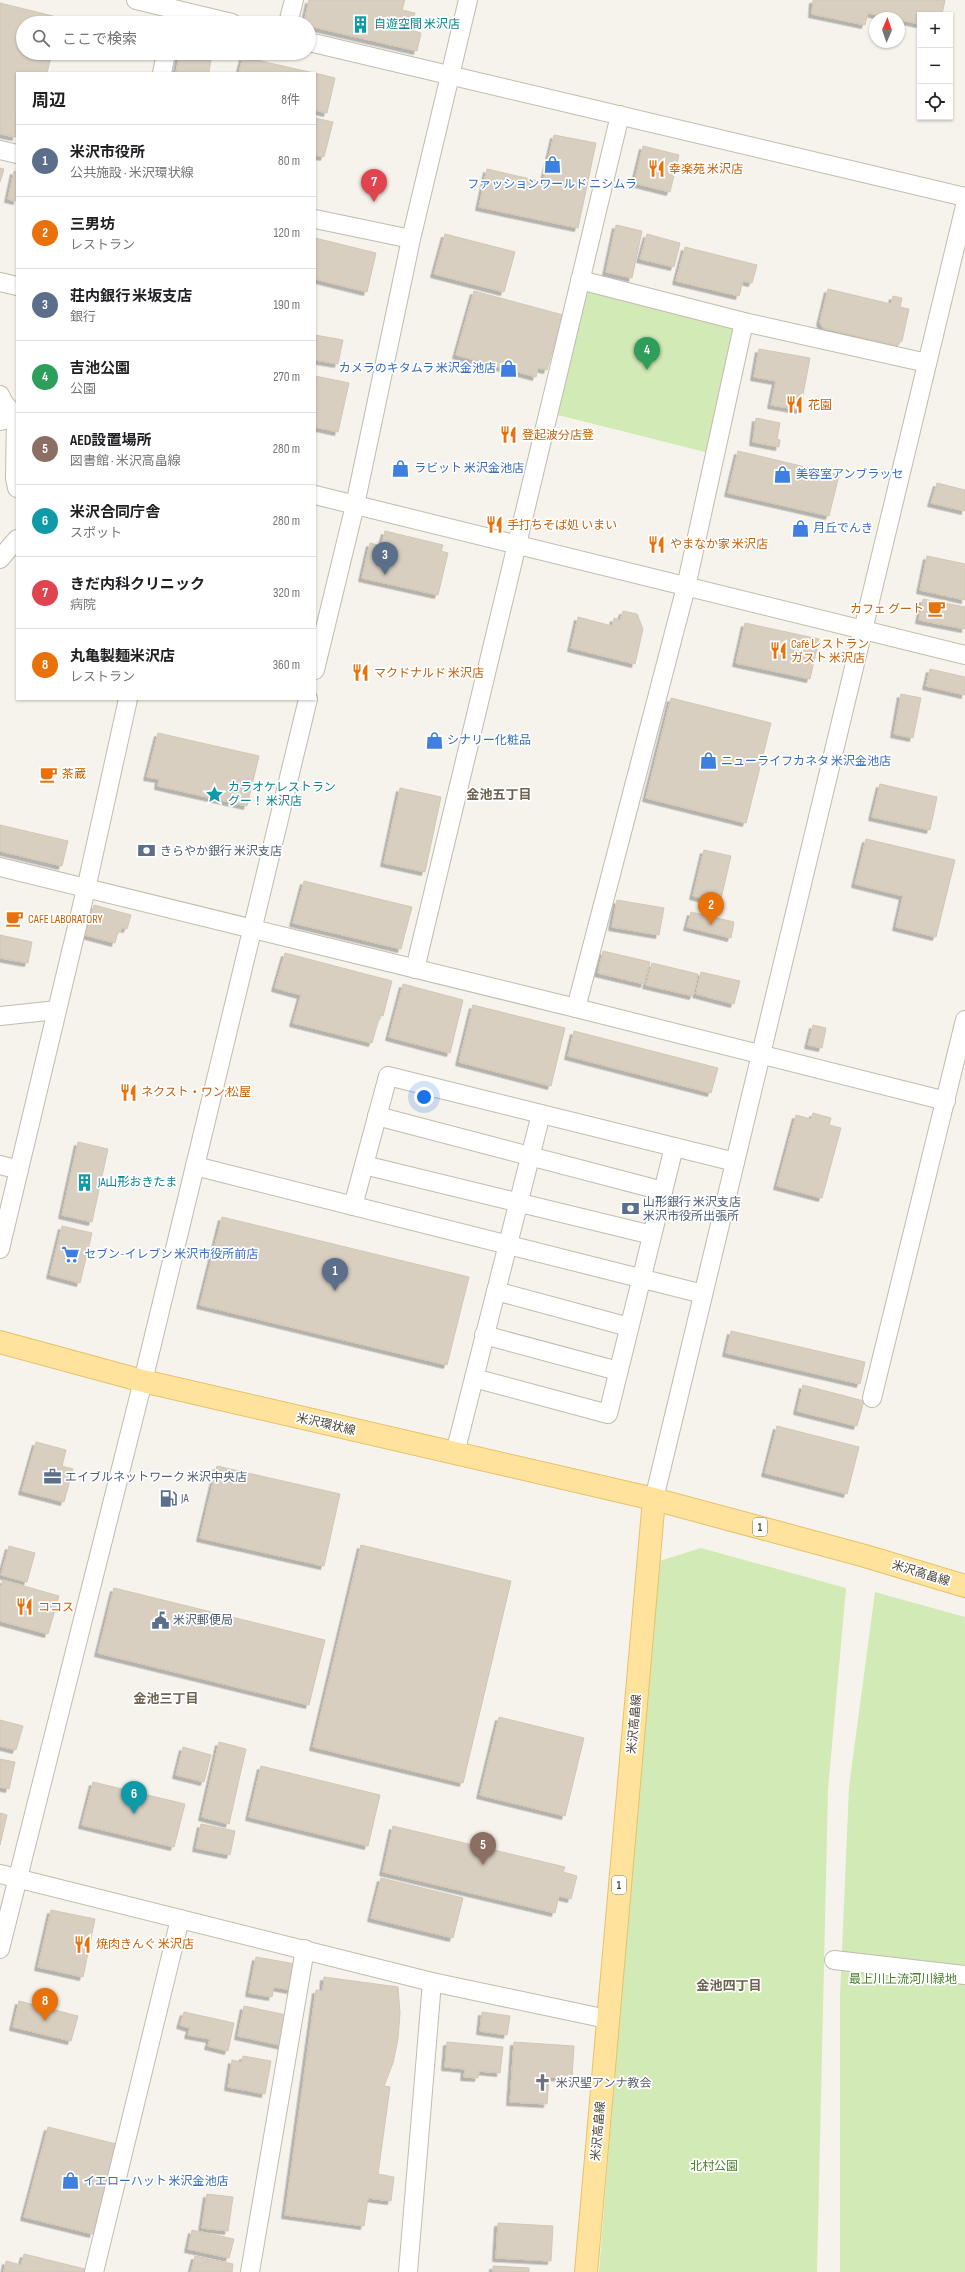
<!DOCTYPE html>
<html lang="ja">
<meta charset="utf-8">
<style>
body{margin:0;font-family:"Sofia Sans Condensed","Noto Sans JP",sans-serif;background:#f2f2f2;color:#202124}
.controls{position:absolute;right:12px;top:12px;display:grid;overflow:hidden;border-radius:0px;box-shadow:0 1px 3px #0004}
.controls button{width:36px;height:36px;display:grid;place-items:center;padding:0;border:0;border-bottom:1px solid #e0e0e0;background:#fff;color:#202124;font:20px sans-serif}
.compass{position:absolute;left:869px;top:12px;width:36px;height:36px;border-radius:50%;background:#fff;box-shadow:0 1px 3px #0004;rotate:2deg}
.you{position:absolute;left:424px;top:1097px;width:14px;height:14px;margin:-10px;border:3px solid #fff;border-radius:50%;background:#1a73e8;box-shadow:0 0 0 6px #1a73e833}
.badge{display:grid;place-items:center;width:26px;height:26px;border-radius:50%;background:#db2777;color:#fff;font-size:13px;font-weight:700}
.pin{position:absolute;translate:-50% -33px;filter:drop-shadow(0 1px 2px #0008)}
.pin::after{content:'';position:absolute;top:21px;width:14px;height:12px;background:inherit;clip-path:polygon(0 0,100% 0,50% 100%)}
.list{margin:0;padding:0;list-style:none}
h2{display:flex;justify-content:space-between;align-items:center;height:52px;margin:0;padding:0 16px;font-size:17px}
h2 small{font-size:13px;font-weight:400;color:#757577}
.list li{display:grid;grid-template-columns:26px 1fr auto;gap:12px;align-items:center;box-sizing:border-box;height:72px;padding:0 16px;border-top:1px solid #e0e0e0}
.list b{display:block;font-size:15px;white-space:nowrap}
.list p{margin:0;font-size:13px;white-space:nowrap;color:#757577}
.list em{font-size:13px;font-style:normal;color:#757577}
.icon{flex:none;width:22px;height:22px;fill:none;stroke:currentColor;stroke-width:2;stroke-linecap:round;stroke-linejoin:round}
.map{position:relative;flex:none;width:965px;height:2272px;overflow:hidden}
.search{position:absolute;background:#fff;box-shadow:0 1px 3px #0004;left:16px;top:16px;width:300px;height:44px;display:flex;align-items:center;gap:10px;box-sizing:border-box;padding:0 14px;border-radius:22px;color:#757577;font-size:15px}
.panel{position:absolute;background:#fff;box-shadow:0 1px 3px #0004;left:16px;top:72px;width:300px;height:628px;border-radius:0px}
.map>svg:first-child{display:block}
.green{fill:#d2eab5}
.building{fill:#d8cfc1;stroke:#d3c7b4;filter:url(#shadow)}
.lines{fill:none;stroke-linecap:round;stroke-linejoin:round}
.minor-casing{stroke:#c2bbae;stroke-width:20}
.major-casing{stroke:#e6c16a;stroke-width:24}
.minor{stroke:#fff;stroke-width:18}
.major{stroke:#ffe39c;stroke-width:22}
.labels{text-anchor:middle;stroke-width:3.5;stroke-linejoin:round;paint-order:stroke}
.shield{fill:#fff;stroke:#817c74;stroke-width:1}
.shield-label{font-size:11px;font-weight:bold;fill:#4b4439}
.culture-label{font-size:12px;fill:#0d838f;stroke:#fff;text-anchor:start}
.food-label{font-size:12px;fill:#c56008;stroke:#fff;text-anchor:start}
.shop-label{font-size:12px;fill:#366cbe;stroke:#fff;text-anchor:start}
.service-label{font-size:12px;fill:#4e5e75;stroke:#fff;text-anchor:start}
.street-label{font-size:12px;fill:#4b4439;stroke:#fff}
.park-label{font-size:12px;fill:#4a7f2a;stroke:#fff}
.worship-label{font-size:12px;fill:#5b616d;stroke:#fff;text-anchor:start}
.neighbourhood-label{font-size:13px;font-weight:bold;fill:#6e6250;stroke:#fff}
</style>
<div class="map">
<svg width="965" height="2272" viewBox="0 0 965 2272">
<defs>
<filter id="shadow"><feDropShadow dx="-3.5" dy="3.5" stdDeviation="0" flood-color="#0004"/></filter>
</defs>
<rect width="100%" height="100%" fill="#f6f3ec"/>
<g class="green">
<path d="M585 289 739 327 709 453 554 414Z"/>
<path d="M701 1548 846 1588 828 1790 817 2272H599L656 1562Z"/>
<path d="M875 1592 965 1617V2272H840V1996L849 1787Z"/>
</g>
<g class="building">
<path d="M309 0H405L402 10 415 13 411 30 421 33 417 51 309 26V23H304Z"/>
<path d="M813 0H945L942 15H920V24L868 13 865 25 812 14Z"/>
<path d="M0 3 61 18 59 23H23V53H52L47 73H17L16 137 0 134Z"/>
<path d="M195 53H204L203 58 211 59 209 73H176L179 56 194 58Z"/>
<path d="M243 57 314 73H239Z"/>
<path d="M315 73 335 78 327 113 315 110Z"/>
<path d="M315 118 333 122 324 157 315 155Z"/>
<path d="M554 135 596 143 578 228 479 207 487 169 543 182Z"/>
<path d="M643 146 679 155 670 192 634 183Z"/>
<path d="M0 168 4 169 0 182Z"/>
<path d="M14 171 17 172V201L8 199Z"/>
<path d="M616 225 642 231 632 278 606 272Z"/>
<path d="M445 234 515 252 504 292 434 274Z"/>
<path d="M647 234 680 243 674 267 640 259Z"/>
<path d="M315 238 376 253 367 292 315 279Z"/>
<path d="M685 247 757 265 752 283 743 281 739 296 676 281Z"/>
<path d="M828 289 891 304 893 296 902 298 900 307 909 309 902 341 895 345 823 328 820 322Z"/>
<path d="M474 291 563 315 547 370 538 368 536 377 456 355Z"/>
<path d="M315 335 343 340 338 364 315 360Z"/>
<path d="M759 349 810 358 800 410 771 405 776 381 754 377Z"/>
<path d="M315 376 349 383 338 432 315 427Z"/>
<path d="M756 418 780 423 777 439 780 440 779 447 753 442Z"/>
<path d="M738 451 839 475 829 516 728 493Z"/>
<path d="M937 483 965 490V511L931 503Z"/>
<path d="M385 531 443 545 441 551 448 553 438 595 362 578 370 543 381 546Z"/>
<path d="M927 556 965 564V600L920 590Z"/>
<path d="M923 599 965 607V629L919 620Z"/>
<path d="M623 611 637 614 643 629 635 664 571 648 578 617 612 626 614 618 620 620Z"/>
<path d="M745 623 819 639 810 679 736 663Z"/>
<path d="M930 669 965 677V695L926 686Z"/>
<path d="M901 694 921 698 913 738 894 734Z"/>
<path d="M671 698 771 723 746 823 646 798Z"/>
<path d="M158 733 259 756 247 806 158 786 159 779 147 777Z"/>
<path d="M880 784 937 797 930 830 872 817Z"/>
<path d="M400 788 441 797 425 872 384 863Z"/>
<path d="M0 825 68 841 62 866 0 851Z"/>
<path d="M866 839 955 860 936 937 896 927 903 896 855 884Z"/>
<path d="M704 850 731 856 720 903 693 896Z"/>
<path d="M304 881 412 907 401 949 293 923Z"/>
<path d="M617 900 664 908 659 935 612 927Z"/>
<path d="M94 905 131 915 127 929 122 928 121 931H118L115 943 85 935Z"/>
<path d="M691 912 734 922 731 938 687 927Z"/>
<path d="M0 935 32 942 28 963 0 958Z"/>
<path d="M603 951 650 962 644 984 598 973Z"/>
<path d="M285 953 392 981 383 1016 380 1015 372 1043 293 1023 301 995 275 988Z"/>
<path d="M652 963 698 974 693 996 646 985Z"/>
<path d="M701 972 740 981 734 1004 696 994Z"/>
<path d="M403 984 463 1000 450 1053 389 1037Z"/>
<path d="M473 1005 565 1028 551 1086 459 1062Z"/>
<path d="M813 1025 826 1028 822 1048 808 1045Z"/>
<path d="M574 1031 718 1068 711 1093 568 1056Z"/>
<path d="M813 1113 831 1118 829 1125 841 1128 822 1198 777 1186 796 1115 811 1119Z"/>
<path d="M78 1142 108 1149 92 1222 62 1215Z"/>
<path d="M222 1217 469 1277 447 1365 200 1305Z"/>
<path d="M62 1226 92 1233 80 1283 50 1275Z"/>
<path d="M731 1331 865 1362 860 1384 726 1353Z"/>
<path d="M803 1385 864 1401 857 1426 797 1411Z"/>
<path d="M777 1426 859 1447 847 1494 765 1473Z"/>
<path d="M36 1442 66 1450 62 1466 73 1469 64 1502 22 1491Z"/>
<path d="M217 1466 340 1494 324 1566 200 1538Z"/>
<path d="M361 1545 511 1581 463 1783 313 1747Z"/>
<path d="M9 1546 35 1553 27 1582 1 1575Z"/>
<path d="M3 1580 59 1596 48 1634 0 1621V1589Z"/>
<path d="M114 1588 325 1640 309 1705 98 1653Z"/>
<path d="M499 1717 584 1738 565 1816 480 1795Z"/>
<path d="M0 1720 23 1726 16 1750 0 1746Z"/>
<path d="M219 1742 246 1749 229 1824 202 1817Z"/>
<path d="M183 1747 211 1755 204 1782 176 1775Z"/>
<path d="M0 1759 15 1762 9 1789 0 1787Z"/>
<path d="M261 1766 380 1795 368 1846 249 1817Z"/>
<path d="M93 1782 185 1804 174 1847 82 1825Z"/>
<path d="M0 1813 7 1815 0 1845Z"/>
<path d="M201 1824 235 1831 230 1855 196 1848Z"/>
<path d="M393 1826 565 1867 563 1872 577 1876 571 1899 559 1896 555 1913 383 1872Z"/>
<path d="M381 1878 463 1898 453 1938 371 1918Z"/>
<path d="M51 1910 95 1919 83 1977 38 1967Z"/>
<path d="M256 1957 295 1964 291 1990 274 1987 272 1997 249 1993Z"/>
<path d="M324 1977 398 1987 400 2013 398 2039 393 2063 384 2086 390 2087 378 2174 394 2177 391 2201 368 2198 364 2226 285 2215 316 1990 323 1991Z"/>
<path d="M19 2001 78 2016 71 2041 13 2027Z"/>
<path d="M244 2006 291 2016 284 2046 238 2036Z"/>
<path d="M184 2012 234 2023 228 2051 208 2046 210 2039 188 2035 190 2028 180 2025Z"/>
<path d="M482 2012 510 2016 507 2035 480 2031Z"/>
<path d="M447 2042 503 2047 500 2073 479 2071 478 2078 464 2077 465 2069 445 2067Z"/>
<path d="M514 2042 574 2046 572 2078 549 2077 547 2104 510 2102Z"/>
<path d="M243 2056 271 2061 265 2094 228 2087 232 2060 241 2062Z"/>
<path d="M48 2127 116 2144 93 2234 24 2217Z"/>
<path d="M207 2194 233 2197 228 2231 202 2228Z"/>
<path d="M498 2223 553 2226 551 2261 496 2258Z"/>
<path d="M192 2230 234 2239 229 2258 188 2249Z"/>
<path d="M24 2254 85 2269V2272H4L6 2261 21 2265Z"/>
<path d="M195 2256 233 2264 232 2272H191Z"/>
<path d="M493 2266 529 2268V2272H493Z"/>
</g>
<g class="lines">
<defs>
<g id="minor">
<path d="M136 0 232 23"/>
<path d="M288 23 294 0"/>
<path d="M309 42 965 197"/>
<path d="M162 73 166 53"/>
<path d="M0 150 17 154"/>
<path d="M315 219 411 239"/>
<path d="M580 280 744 322 927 363"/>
<path d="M0 282 17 286"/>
<path d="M0 395 4 403 17 418"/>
<path d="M0 421 16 417 15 478 17 488"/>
<path d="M315 495 965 655"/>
<path d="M0 559 17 539"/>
<path d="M315 670 355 505 411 239 468 0"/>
<path d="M0 867 576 1008 946 1101"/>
<path d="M415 969 620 115"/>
<path d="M576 1008 686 587 744 322"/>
<path d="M0 1016 57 1010"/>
<path d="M377 1116 663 1191"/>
<path d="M0 1165 19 1170"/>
<path d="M364 1165 652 1235"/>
<path d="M195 1166 703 1294"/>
<path d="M353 1206 388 1076 735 1162"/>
<path d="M0 1249 86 889 128 699"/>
<path d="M496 1291 629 1327"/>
<path d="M484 1335 618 1371"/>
<path d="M474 1378 608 1414 674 1147"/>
<path d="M872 1398 965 1020"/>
<path d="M455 1453 541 1114"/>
<path d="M654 1499 965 206"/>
<path d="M0 1874 432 1982 607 2019"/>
<path d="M0 1949 143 1381 308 699"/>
<path d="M834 1960 965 1975"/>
<path d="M94 2272 180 1919"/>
<path d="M250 2272 305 1949"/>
<path d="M408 2272 432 1982"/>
</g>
<g id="major">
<path d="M0 1342 143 1381 654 1499 865 1556 965 1586"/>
<path d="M586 2272 654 1499"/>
</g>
</defs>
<use href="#minor" class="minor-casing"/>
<use href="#major" class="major-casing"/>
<use href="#minor" class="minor"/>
<use href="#major" class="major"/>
</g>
<defs>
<symbol id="building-bare" viewBox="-9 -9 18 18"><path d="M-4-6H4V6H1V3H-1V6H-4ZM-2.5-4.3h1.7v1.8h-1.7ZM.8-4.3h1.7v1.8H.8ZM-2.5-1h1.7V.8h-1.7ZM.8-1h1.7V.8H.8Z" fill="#0f9aa8" stroke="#fff" stroke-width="2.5" paint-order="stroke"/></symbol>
<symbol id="shop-bare" viewBox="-9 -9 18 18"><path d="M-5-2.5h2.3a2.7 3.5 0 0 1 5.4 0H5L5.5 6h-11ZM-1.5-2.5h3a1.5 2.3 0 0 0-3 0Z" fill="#3f7fe0" stroke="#fff" stroke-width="2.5" paint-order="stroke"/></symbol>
<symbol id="restaurant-bare" viewBox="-9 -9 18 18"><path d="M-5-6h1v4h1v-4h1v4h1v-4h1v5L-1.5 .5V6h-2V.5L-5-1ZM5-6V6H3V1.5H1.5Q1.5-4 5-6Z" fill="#e8710a" stroke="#fff" stroke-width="2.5" paint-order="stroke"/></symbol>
<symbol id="cafe-bare" viewBox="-9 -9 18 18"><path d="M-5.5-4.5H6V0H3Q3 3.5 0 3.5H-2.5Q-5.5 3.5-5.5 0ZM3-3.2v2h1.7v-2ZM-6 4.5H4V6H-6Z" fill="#e8710a" stroke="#fff" stroke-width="2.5" paint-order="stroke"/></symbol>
<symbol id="sight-bare" viewBox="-9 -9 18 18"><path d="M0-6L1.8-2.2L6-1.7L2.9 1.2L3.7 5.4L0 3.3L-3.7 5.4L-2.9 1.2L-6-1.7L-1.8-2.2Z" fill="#0f9aa8" stroke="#fff" stroke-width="2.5" paint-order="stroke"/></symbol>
<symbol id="bank-bare" viewBox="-9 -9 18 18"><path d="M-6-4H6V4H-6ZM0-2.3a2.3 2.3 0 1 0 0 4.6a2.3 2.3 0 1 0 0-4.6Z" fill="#5c6f8a" stroke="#fff" stroke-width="2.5" paint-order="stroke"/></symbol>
<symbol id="supermarket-bare" viewBox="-9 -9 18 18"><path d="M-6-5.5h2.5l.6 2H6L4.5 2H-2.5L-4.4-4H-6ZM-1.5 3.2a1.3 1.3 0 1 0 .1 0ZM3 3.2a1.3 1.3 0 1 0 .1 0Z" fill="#3f7fe0" stroke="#fff" stroke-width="2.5" paint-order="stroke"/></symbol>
<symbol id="office-bare" viewBox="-9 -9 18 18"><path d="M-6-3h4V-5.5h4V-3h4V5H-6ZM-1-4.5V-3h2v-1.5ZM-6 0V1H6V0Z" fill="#5c6f8a" stroke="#fff" stroke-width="2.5" paint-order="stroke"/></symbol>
<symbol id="fuel-bare" viewBox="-9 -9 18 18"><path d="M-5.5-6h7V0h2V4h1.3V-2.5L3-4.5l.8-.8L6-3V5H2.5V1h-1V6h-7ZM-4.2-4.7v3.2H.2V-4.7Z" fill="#5c6f8a" stroke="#fff" stroke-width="2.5" paint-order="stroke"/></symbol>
<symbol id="civic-bare" viewBox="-9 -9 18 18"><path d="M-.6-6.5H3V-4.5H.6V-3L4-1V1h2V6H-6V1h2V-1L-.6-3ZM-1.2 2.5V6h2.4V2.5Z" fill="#5c6f8a" stroke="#fff" stroke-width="2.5" paint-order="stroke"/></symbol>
<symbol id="church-bare" viewBox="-9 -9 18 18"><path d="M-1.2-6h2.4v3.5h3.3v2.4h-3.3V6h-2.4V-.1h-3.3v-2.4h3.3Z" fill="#6b7280" stroke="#fff" stroke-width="2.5" paint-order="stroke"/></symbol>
</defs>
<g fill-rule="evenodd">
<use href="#building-bare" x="348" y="12" width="25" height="25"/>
<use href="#shop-bare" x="540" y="152" width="25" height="25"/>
<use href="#restaurant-bare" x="644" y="156" width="25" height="25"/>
<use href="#shop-bare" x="496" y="356" width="25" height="25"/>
<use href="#restaurant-bare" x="782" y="392" width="25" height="25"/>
<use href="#restaurant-bare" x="496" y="422" width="25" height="25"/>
<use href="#shop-bare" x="388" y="456" width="25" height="25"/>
<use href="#shop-bare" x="770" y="462" width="25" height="25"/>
<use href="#restaurant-bare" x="482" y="512" width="25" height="25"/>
<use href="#shop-bare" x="788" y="516" width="25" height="25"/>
<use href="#restaurant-bare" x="644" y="532" width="25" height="25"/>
<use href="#cafe-bare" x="924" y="596" width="25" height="25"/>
<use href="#restaurant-bare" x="766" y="638" width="25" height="25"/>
<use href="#restaurant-bare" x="348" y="660" width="25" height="25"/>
<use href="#shop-bare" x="422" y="728" width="25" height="25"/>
<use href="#shop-bare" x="696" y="748" width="25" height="25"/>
<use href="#cafe-bare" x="36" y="762" width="25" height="25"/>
<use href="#sight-bare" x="202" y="782" width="25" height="25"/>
<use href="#bank-bare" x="134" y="838" width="25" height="25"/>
<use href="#cafe-bare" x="2" y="906" width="25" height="25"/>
<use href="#restaurant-bare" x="116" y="1080" width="25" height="25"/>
<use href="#building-bare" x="72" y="1170" width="25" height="25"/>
<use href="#bank-bare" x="618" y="1196" width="25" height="25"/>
<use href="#supermarket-bare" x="58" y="1242" width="25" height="25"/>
<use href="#office-bare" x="40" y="1464" width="25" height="25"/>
<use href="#fuel-bare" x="156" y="1486" width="25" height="25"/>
<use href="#restaurant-bare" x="12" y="1594" width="25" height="25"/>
<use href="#civic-bare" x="148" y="1608" width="25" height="25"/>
<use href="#restaurant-bare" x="70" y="1932" width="25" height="25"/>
<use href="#church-bare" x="530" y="2070" width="25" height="25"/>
<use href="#shop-bare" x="58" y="2168" width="25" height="25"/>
</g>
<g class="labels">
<g class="shield">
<rect x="753" y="1518" width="14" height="18" rx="3"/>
<rect x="612" y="1876" width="14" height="18" rx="3"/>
</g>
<g class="shield-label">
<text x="760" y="1531">1</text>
<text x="619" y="1889">1</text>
</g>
<g class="culture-label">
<text x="374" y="28">自遊空間 米沢店</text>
<text x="228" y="791">カラオケレストラン<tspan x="228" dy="14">グー！ 米沢店</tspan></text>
<text x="98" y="1186">JA山形おきたま</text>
</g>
<g class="food-label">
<text x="669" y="173">幸楽苑 米沢店</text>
<text x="808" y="409">花園</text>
<text x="522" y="439">登起波分店登</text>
<text x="507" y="529">手打ちそば処 いまい</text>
<text x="670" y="548">やまなか家 米沢店</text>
<text x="924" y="613" text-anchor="end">カフェ グート</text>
<text x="791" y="648">Caféレストラン<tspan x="791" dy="14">ガスト 米沢店</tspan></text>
<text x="374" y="677">マクドナルド 米沢店</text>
<text x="62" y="778">茶蔵</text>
<text x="28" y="923">CAFE LABORATORY</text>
<text x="141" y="1096">ネクスト・ワン;松屋</text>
<text x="38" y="1611">ココス</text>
<text x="96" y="1948">焼肉きんぐ 米沢店</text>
</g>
<g class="shop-label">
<text x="552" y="188" text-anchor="middle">ファッションワールド ニシムラ</text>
<text x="496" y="372" text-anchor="end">カメラのキタムラ 米沢金池店</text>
<text x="414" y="472">ラビット 米沢金池店</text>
<text x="796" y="478">美容室アンブラッセ</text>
<text x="813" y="532">月丘でんき</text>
<text x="447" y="744">シナリー化粧品</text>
<text x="721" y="765">ニューライフカネタ 米沢金池店</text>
<text x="84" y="1258">セブン-イレブン 米沢市役所前店</text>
<text x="83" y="2185">イエローハット 米沢金池店</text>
</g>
<g class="service-label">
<text x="160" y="855">きらやか銀行 米沢支店</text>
<text x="643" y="1206">山形銀行 米沢支店<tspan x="643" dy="14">米沢市役所出張所</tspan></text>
<text x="65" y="1481">エイブルネットワーク 米沢中央店</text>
<text x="181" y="1502">JA</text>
<text x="173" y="1624">米沢郵便局</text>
</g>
<g class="street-label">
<text transform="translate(326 1424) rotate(13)" y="4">米沢環状線</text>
<text transform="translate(921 1573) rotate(17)" y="4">米沢高畠線</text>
<text transform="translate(634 1724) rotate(-85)" y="4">米沢高畠線</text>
<text transform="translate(598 2131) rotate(-85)" y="4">米沢高畠線</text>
</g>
<g class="park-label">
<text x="903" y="1983">最上川上流河川緑地</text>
<text x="714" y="2170">北村公園</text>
</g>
<g class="worship-label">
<text x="556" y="2087">米沢聖アンナ教会</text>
</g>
<g class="neighbourhood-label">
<text x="499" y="799">金池五丁目</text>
<text x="166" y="1703">金池三丁目</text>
<text x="729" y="1990">金池四丁目</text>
</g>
</g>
</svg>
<div class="controls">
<button>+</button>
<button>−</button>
<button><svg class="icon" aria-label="locate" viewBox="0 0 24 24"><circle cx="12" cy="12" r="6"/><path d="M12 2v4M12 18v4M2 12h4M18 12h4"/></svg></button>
</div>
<svg class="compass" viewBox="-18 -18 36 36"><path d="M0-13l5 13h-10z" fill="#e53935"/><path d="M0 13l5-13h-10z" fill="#757577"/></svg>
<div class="you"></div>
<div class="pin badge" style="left:335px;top:1291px;background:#5c6f8a">1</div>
<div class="pin badge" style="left:711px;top:925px;background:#e8710a">2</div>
<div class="pin badge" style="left:385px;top:575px;background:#5c6f8a">3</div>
<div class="pin badge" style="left:647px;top:370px;background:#2e9e5b">4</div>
<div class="pin badge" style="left:483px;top:1865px;background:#8d6e63">5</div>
<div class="pin badge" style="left:134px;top:1814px;background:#0f9aa8">6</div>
<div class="pin badge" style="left:374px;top:202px;background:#e0444e">7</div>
<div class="pin badge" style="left:45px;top:2021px;background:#e8710a">8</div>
<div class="search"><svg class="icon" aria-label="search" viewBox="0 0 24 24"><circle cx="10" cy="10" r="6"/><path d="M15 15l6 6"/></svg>ここで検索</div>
<section class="panel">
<h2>周辺<small>8件</small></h2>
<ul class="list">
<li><span class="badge" style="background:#5c6f8a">1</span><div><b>米沢市役所</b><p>公共施設 · 米沢環状線</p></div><em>80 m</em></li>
<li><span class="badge" style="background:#e8710a">2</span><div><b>三男坊</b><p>レストラン</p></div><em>120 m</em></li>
<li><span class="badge" style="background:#5c6f8a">3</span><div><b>荘内銀行 米坂支店</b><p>銀行</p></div><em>190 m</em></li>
<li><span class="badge" style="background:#2e9e5b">4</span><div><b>吉池公園</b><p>公園</p></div><em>270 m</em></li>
<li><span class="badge" style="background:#8d6e63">5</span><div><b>AED設置場所</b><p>図書館 · 米沢高畠線</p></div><em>280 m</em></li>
<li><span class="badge" style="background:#0f9aa8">6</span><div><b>米沢合同庁舎</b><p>スポット</p></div><em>280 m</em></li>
<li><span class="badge" style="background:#e0444e">7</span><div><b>きだ内科クリニック</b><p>病院</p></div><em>320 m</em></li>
<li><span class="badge" style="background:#e8710a">8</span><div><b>丸亀製麺米沢店</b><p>レストラン</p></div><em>360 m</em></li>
</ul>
</section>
</div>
